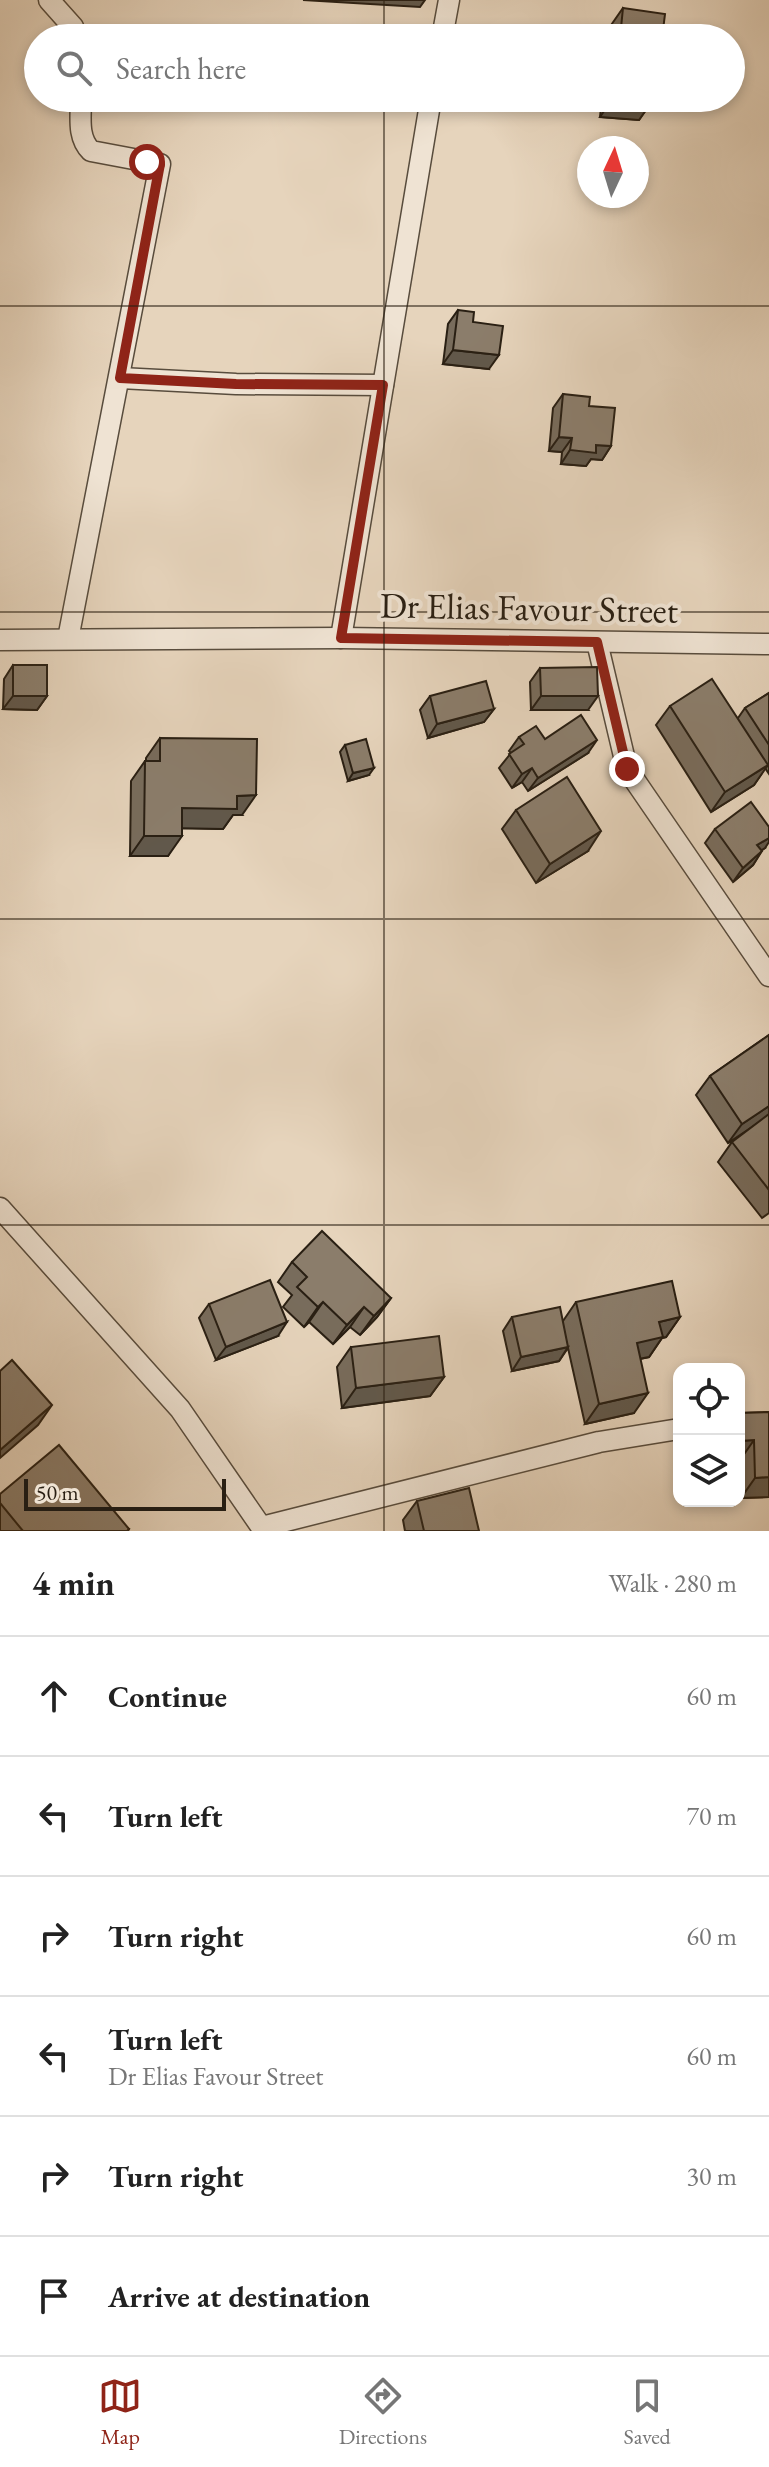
<!DOCTYPE html>
<meta charset="utf-8">
<style>
body{margin:0;font-family:"EB Garamond",serif;background:#f6f6f6;color:#222}
.controls{position:absolute;right:24px;bottom:24px;display:grid;overflow:hidden;border-radius:16px;box-shadow:0 4px 12px #0003}
.controls button{width:72px;height:72px;display:grid;place-items:center;padding:0;border:0;border-bottom:2px solid #e0e0e0;background:#fff;color:#222;font:40px sans-serif}
.compass{position:absolute;left:577px;top:136px;width:72px;height:72px;border-radius:50%;background:#fff;box-shadow:0 4px 12px #0003;rotate:4deg}
.scale{position:absolute;left:24px;bottom:20px;width:202px;box-sizing:border-box;padding-left:8px;border:4px solid #291f13;border-top:0;font-size:22px;line-height:28px;white-space:nowrap;color:#291f13;-webkit-text-stroke:6px #efe3d3;paint-order:stroke}
.stop{position:absolute;width:24px;height:24px;margin:-18px;border:6px solid #8f2418;border-radius:50%;background:#fff}
.stop.end{background:#8f2418;border-color:#fff;box-shadow:0 2px 8px #0008}
.list{margin:0;padding:0;list-style:none}
h2{display:flex;justify-content:space-between;align-items:center;height:104px;margin:0;padding:0 32px;font-size:34px}
h2 small{font-size:26px;font-weight:400;color:#767676}
.list li{display:grid;grid-template-columns:52px 1fr auto;gap:24px;align-items:center;box-sizing:border-box;height:120px;padding:0 32px;border-top:2px solid #e0e0e0}
.list b{display:block;font-size:30px;white-space:nowrap}
.list p{margin:0;font-size:26px;white-space:nowrap;color:#767676}
.list em{font-size:26px;font-style:normal;color:#767676}
.icon{flex:none;width:44px;height:44px;fill:none;stroke:currentColor;stroke-width:2;stroke-linecap:round;stroke-linejoin:round}
.map{position:relative;flex:none;width:769px;height:1531px;overflow:hidden}
.search{position:absolute;background:#fff;box-shadow:0 4px 12px #0003;left:24px;right:24px;top:24px;height:88px;display:flex;align-items:center;gap:20px;box-sizing:border-box;padding:0 28px;border-radius:44px;color:#767676;font-size:30px}
.sheet{height:824px;background:#fff}
nav{display:flex;justify-content:space-around;align-items:center;box-sizing:border-box;height:112px;border-top:2px solid #e0e0e0;background:#fff;font-size:22px;color:#767676}
nav a{display:grid;justify-items:center;gap:4px}
nav .on{color:#8f2418}
.map>svg:first-child{display:block}
.lines{fill:none;stroke-linecap:round;stroke-linejoin:round}
.street-casing{stroke:#584c3d;stroke-width:23}
.street{stroke:#efe3d3;stroke-width:20}
.wall{fill:#786c5c;stroke:#291f13;stroke-width:2}
.shaded-wall{fill:#61584b;stroke:#291f13;stroke-width:2}
.building{fill:#8b7d6b;stroke:#291f13;stroke-width:2}
.route{stroke:#8f2418;stroke-width:10}
.grid{fill:none;stroke:#291f13;stroke-width:2;stroke-opacity:0.55}
.labels{text-anchor:middle;stroke-width:8;stroke-linejoin:round;paint-order:stroke}
.street-label{font-size:36px;fill:#291f13;stroke:#efe3d3}
</style>
<div class="map">
<svg width="769" height="1531" viewBox="0 0 769 1531">
<rect width="100%" height="100%" fill="#e6d4bc"/>
<filter id="stains"><feTurbulence type="fractalNoise" baseFrequency=".0025" numOctaves="4"/><feColorMatrix values="0 0 0 0 .2 0 0 0 0 .09 0 0 0 0 .02 0 0 0 .5 -.17"/></filter>
<radialGradient id="worn" r=".72"><stop offset=".6" stop-color="#630" stop-opacity="0"/><stop offset="1" stop-color="#630" stop-opacity=".3"/></radialGradient>
<g class="lines">
<defs>
<g id="street">
<path d="M49 0 73 27 77 38"/>
<path d="M442 38 449 0"/>
<path d="M120 378 236 384 383 385"/>
<path d="M341 638 431 98"/>
<path d="M68 639 160 164 91 151C77 137 81 117 81 98"/>
<path d="M0 640 341 638 769 644"/>
<path d="M597 642 627 769 769 976"/>
<path d="M0 1208 180 1409 264 1531"/>
<path d="M262 1527 599 1442 679 1429"/>
</g>
</defs>
<use href="#street" class="street-casing"/>
<use href="#street" class="street"/>
</g>
<g class="wall">
<path d="M623 8 662 38H608L609 28Z"/>
<path d="M602 98H654L639 120 600 117Z"/>
<path d="M458 310 473 322 489 369 443 364 448 324Z"/>
<path d="M563 394 589 406 611 446 602 460 591 459 586 466 561 464 562 452 549 451 553 408Z"/>
<path d="M13 665 47 696 37 710 3 709 4 679Z"/>
<path d="M540 668 588 710H531L530 682Z"/>
<path d="M769 693V774L765 768 754 785 711 812 656 725 670 706 738 718 745 708Z"/>
<path d="M430 696 494 709 484 722 428 738 420 710Z"/>
<path d="M519 737 545 739 588 753 528 791 522 782 512 788 499 768 511 753 509 751Z"/>
<path d="M160 738 242 815H233L223 829 182 828 168 856H130L131 781 145 761H146V758Z"/>
<path d="M345 745 369 775 348 781 340 752Z"/>
<path d="M516 810 588 851 536 883 502 829Z"/>
<path d="M715 829 765 848 762 850 753 865 733 882 705 843Z"/>
<path d="M769 1035V1213L762 1218 718 1162 732 1142 745 1132 728 1143 696 1095 710 1076Z"/>
<path d="M292 1262 391 1298 377 1317 360 1335 350 1327 333 1344 309 1322 304 1327 283 1307 292 1295 278 1282Z"/>
<path d="M576 1302 680 1317 666 1337 662 1338 649 1357 640 1359 634 1413 585 1424 568 1348 559 1361 512 1371 503 1331 512 1317 563 1321Z"/>
<path d="M209 1304 278 1336 216 1360 199 1318Z"/>
<path d="M351 1347 444 1377 430 1396 342 1408 337 1367Z"/>
<path d="M769 1412V1497L741 1498 740 1460H739V1413Z"/>
<path d="M0 1494 129 1529 128 1531H0Z"/>
<path d="M417 1501 479 1531H405L403 1520Z"/>
</g>
<g class="shaded-wall">
<path d="M303 0H425L420 7Z"/>
<path d="M613 98H626L653 100 639 120 600 117Z"/>
<path d="M453 350 499 355 489 369 443 364Z"/>
<path d="M559 437 572 438 562 452 549 451Z"/>
<path d="M596 445 611 446 602 460 591 459 586 466 561 464 570 450Z"/>
<path d="M13 696H47L37 710 3 709Z"/>
<path d="M541 696H598L588 710H531Z"/>
<path d="M494 709 484 722 428 738 437 724Z"/>
<path d="M597 740 588 753 528 791 538 778Z"/>
<path d="M768 765 754 785 711 812 725 792Z"/>
<path d="M374 768 369 775 348 781 353 773Z"/>
<path d="M532 768 522 782 512 788 522 774Z"/>
<path d="M256 795 242 815H233L223 829 168 828 182 808 237 796Z"/>
<path d="M601 831 588 851 536 883 550 864Z"/>
<path d="M144 836H182L168 856H130Z"/>
<path d="M769 838V842L765 848 748 859 757 845Z"/>
<path d="M762 851 753 865 733 882 743 868Z"/>
<path d="M769 1106V1116L728 1143 742 1124Z"/>
<path d="M391 1298 377 1317 360 1335 374 1316Z"/>
<path d="M323 1302 309 1322 304 1327 318 1307Z"/>
<path d="M364 1307 350 1327 333 1344 347 1325Z"/>
<path d="M680 1317 666 1337 662 1338 649 1357 623 1362 637 1343 659 1322Z"/>
<path d="M287 1322 278 1336 216 1360 226 1347Z"/>
<path d="M568 1347 559 1361 512 1371 521 1357Z"/>
<path d="M444 1377 430 1396 342 1408 356 1388Z"/>
<path d="M648 1393 634 1413 585 1424 599 1404Z"/>
<path d="M52 1405 38 1425 0 1458V1450Z"/>
<path d="M754 1440 740 1460H739V1441Z"/>
<path d="M769 1477V1497L741 1498 755 1478Z"/>
</g>
<g class="building">
<path d="M623 8 665 14 662 38H620Z"/>
<path d="M626 98H654L653 100Z"/>
<path d="M458 310 474 312 473 322 503 326 499 355 453 350Z"/>
<path d="M563 394 590 397 589 406 615 408 611 446 596 445V453L570 450 572 438 559 437Z"/>
<rect x="13" y="665" width="34" height="31"/>
<path d="M597 667 598 696H541L540 668Z"/>
<path d="M712 679 768 765 725 792 670 706Z"/>
<path d="M486 681 494 709 437 724 430 696Z"/>
<path d="M769 693V745L745 708Z"/>
<path d="M581 715 597 740 538 778 532 768 522 774 509 754 524 744 519 737 536 726 545 739Z"/>
<path d="M160 738 257 739 256 795 237 796V809L182 808V836H144L145 761H160Z"/>
<path d="M366 739 374 768 353 773 345 745Z"/>
<path d="M567 777 601 831 550 864 516 810Z"/>
<path d="M751 802 769 827V838L757 845 762 851 743 868 715 829Z"/>
<path d="M769 1035V1106L742 1124 710 1076Z"/>
<path d="M769 1114V1190L732 1142Z"/>
<path d="M322 1231 391 1298 374 1316 364 1307 347 1325 323 1302 318 1307 297 1287 307 1277 292 1262Z"/>
<path d="M270 1280 287 1322 226 1347 209 1304Z"/>
<path d="M672 1281 680 1317 659 1322 663 1337 637 1343 648 1393 599 1404 576 1302Z"/>
<path d="M560 1307 568 1347 521 1357 512 1317Z"/>
<path d="M439 1336 444 1377 356 1388 351 1347Z"/>
<path d="M12 1360 52 1405 0 1450V1371Z"/>
<path d="M769 1412V1477L755 1478 754 1440 739 1441V1413Z"/>
<path d="M59 1445 129 1529 127 1531H23L0 1503V1494Z"/>
<path d="M469 1488 479 1531H424L417 1501Z"/>
</g>
<g class="lines">
<path class="route" d="M147 162 160 164 120 378 236 384 383 385 341 638 597 642 627 769"/>
</g>
<path class="grid" d="M384 0V38M384 98V1531M0 306H769M0 612H769M0 919H769M0 1225H769"/>
<g class="labels">
<g class="street-label">
<text transform="translate(529 607) rotate(1)" y="13">Dr Elias Favour Street</text>
</g>
</g>
<rect width="100%" height="100%" filter="url(#stains)"/>
<rect width="100%" height="100%" fill="url(#worn)"/>
</svg>
<div class="controls">
<button><svg class="icon" aria-label="locate" viewBox="0 0 24 24"><circle cx="12" cy="12" r="6"/><path d="M12 2v4M12 18v4M2 12h4M18 12h4"/></svg></button>
<button><svg class="icon" aria-label="layers" viewBox="0 0 24 24"><path d="M12 4l9 5-9 5-9-5zM3 14l9 5 9-5"/></svg></button>
</div>
<svg class="compass" viewBox="-18 -18 36 36"><path d="M0-13l5 13h-10z" fill="#e53935"/><path d="M0 13l5-13h-10z" fill="#767676"/></svg>
<div class="scale">50 m</div>
<div class="stop" style="left:147px;top:162px"></div>
<div class="stop end" style="left:627px;top:769px"></div>
<div class="search"><svg class="icon" aria-label="search" viewBox="0 0 24 24"><circle cx="10" cy="10" r="6"/><path d="M15 15l6 6"/></svg>Search here</div>
</div>
<section class="sheet">
<h2>4 min<small>Walk · 280 m</small></h2>
<ul class="list">
<li><svg class="icon" aria-label="ahead" viewBox="0 0 24 24"><path d="M12 20V5M6 11l6-6 6 6"/></svg><div><b>Continue</b></div><em>60 m</em></li>
<li><svg class="icon" aria-label="left" viewBox="0 0 24 24"><path d="M17 20v-9H6M10 6l-5 5 5 5"/></svg><div><b>Turn left</b></div><em>70 m</em></li>
<li><svg class="icon" aria-label="right" viewBox="0 0 24 24"><path d="M7 20v-9h11M14 6l5 5-5 5"/></svg><div><b>Turn right</b></div><em>60 m</em></li>
<li><svg class="icon" aria-label="left" viewBox="0 0 24 24"><path d="M17 20v-9H6M10 6l-5 5 5 5"/></svg><div><b>Turn left</b><p>Dr Elias Favour Street</p></div><em>60 m</em></li>
<li><svg class="icon" aria-label="right" viewBox="0 0 24 24"><path d="M7 20v-9h11M14 6l5 5-5 5"/></svg><div><b>Turn right</b></div><em>30 m</em></li>
<li><svg class="icon" aria-label="arrive" viewBox="0 0 24 24"><path d="M6 21V4h12l-3 4 3 4H6"/></svg><div><b>Arrive at destination</b></div></li>
</ul>
</section>
<nav>
<a class="on"><svg class="icon" aria-label="map" viewBox="0 0 24 24"><path d="M3 6l6-2 6 2 6-2v14l-6 2-6-2-6 2zM9 4v14M15 6v14"/></svg>Map</a>
<a><svg class="icon" aria-label="directions" viewBox="0 0 24 24"><path d="M12 3l9 9-9 9-9-9zM9 14v-3h6M13 9l2 2-2 2"/></svg>Directions</a>
<a><svg class="icon" aria-label="saved" viewBox="0 0 24 24"><path d="M7 4h10v16l-5-4-5 4z"/></svg>Saved</a>
</nav>
